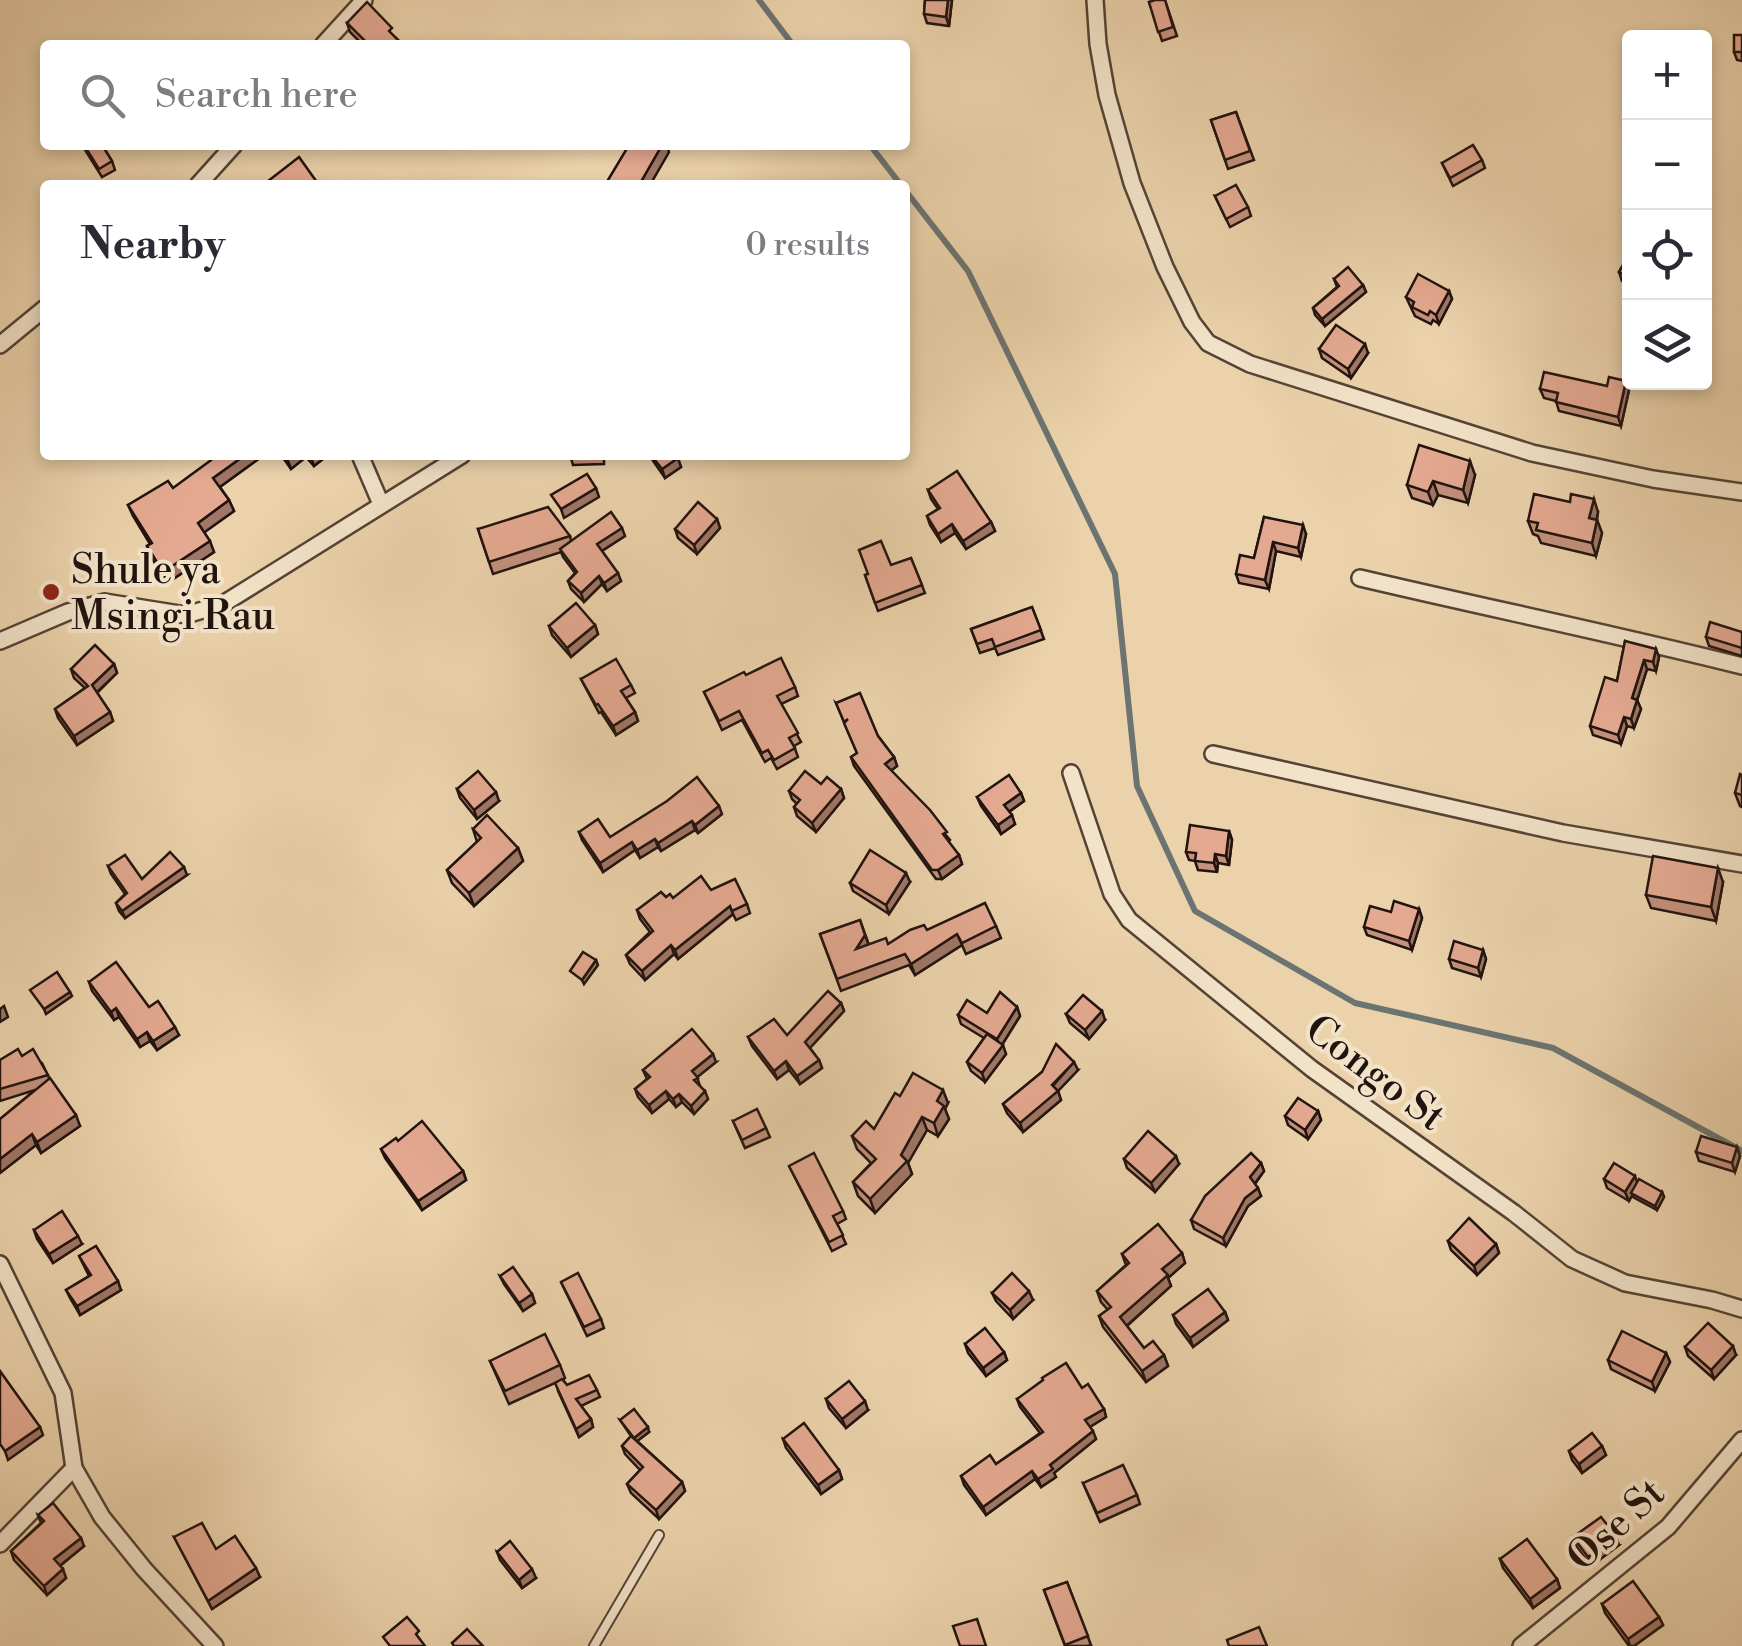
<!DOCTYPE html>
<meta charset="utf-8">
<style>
body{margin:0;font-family:"Libre Bodoni",serif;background:#f2f2f3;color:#2b2b33}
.controls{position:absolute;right:30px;top:30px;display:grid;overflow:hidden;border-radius:10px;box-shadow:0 5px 15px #0003}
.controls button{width:90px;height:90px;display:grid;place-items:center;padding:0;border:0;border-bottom:2px solid #e1e1e2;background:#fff;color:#2b2b33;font:50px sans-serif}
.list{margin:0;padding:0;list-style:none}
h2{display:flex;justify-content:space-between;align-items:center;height:130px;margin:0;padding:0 40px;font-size:42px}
h2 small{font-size:32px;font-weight:400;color:#7c7c81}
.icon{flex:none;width:55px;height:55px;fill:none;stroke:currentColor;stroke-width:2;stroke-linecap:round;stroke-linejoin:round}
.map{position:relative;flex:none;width:1742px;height:1646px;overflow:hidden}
.search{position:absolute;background:#fff;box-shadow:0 5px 15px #0003;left:40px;top:40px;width:870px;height:110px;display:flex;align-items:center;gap:25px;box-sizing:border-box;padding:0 35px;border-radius:10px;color:#7c7c81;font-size:38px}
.panel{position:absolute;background:#fff;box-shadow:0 5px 15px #0003;left:40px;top:180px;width:870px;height:280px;border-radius:10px}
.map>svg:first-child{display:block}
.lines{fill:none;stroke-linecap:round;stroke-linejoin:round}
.stream{stroke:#6b7471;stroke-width:6}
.lane-casing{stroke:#544335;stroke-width:12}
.street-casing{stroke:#544335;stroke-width:20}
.lane{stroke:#f2e2c8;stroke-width:8}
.street{stroke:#f2e2c8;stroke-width:15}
.wall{fill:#c4917d;stroke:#21130e;stroke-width:2.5}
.shaded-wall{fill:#a07666;stroke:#21130e;stroke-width:2.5}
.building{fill:#e4a991;stroke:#21130e;stroke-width:2.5}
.poi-dot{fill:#8f2418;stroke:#f2e2c8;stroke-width:4}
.labels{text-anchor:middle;stroke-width:8;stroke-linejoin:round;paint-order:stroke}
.poi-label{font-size:40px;fill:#21130e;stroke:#f2e2c8;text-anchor:start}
.street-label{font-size:40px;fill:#21130e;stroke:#f2e2c8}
</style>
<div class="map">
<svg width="1742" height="1646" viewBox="0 0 1742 1646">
<rect width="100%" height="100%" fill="#ebd2ab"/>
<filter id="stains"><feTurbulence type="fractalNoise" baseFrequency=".002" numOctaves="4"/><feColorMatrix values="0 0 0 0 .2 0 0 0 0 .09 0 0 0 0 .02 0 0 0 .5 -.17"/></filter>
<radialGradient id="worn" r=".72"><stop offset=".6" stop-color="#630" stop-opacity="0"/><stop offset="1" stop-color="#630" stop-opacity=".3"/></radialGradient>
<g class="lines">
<g class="stream">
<path d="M759 0 793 45"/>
<path d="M870 145 901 185"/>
<path d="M905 190 968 271 1115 574 1137 786 1195 911 1355 1003 1553 1048 1742 1151"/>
</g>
<defs>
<path id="lane" d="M594 1646 659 1535"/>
<g id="street">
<path d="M1095 0 1098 44 1107 95 1132 183 1165 267 1192 322 1208 343 1250 364 1532 453 1653 479 1742 492"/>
<path d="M323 45 364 0"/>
<path d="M198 185 234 145"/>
<path d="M0 345 45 308"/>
<path d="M360 455 381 504"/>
<path d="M1360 578C1487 608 1615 634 1742 666"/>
<path d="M0 641 68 612 105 602 186 615 223 604 462 455"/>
<path d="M1213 754 1563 833 1742 864"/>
<path d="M1071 773 1112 894 1129 920 1312 1069 1514 1213 1572 1259 1625 1283 1712 1300 1742 1309"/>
<path d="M0 1264 63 1393 74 1468 102 1517 144 1569 215 1646"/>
<path d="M0 1544 74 1468"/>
<path d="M1521 1646 1668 1527 1742 1440"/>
</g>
</defs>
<use href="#lane" class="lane-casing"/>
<use href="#street" class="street-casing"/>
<use href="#lane" class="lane"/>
<use href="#street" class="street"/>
</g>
<g class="wall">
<path d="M925 0H952L949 26 927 23 924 14Z"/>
<path d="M1165 0 1177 36 1162 41 1149 2Z"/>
<path d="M347 23 395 37 403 45H363L350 32Z"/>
<path d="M1742 35V61L1737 60 1734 52Z"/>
<path d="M1236 112 1254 160 1228 169 1211 120Z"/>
<path d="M82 145H102L112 161 115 170 102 177Z"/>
<path d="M1482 160 1485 168 1453 186 1442 163Z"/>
<path d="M1215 196 1248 207 1251 216 1230 227Z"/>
<path d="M1630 253V285L1622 281 1619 272Z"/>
<path d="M1334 279 1363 285 1366 292 1325 326 1315 315 1313 308 1337 287Z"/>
<path d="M1449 291 1452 299 1439 324 1433 320 1431 324 1415 316 1406 297Z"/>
<path d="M1319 349 1368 353 1351 378 1322 358Z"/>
<path d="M1626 381 1629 390 1621 426 1559 411 1556 401 1544 398 1540 389 1607 386Z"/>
<path d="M264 455 220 487 229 500 234 511 204 532 214 552 167 583 151 557 147 546 150 544 133 516 128 505Z"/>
<path d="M281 455H328L314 466 306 457 291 469Z"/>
<path d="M570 455H604V464L573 465Z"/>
<path d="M649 455H676L681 467 665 478Z"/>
<path d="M1475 475 1468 503 1438 495 1433 505 1412 498 1407 485Z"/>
<path d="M928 490 991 522 995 531 966 549 955 533 941 542 930 525 927 516 938 509 931 499Z"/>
<path d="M1598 512 1597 520 1602 533 1596 556 1541 543 1538 536 1533 534 1528 521Z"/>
<path d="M1264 517 1306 534 1301 557 1276 551 1269 589 1239 583 1236 574 1254 558Z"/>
<path d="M717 519 720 528 697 554 678 538 675 529Z"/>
<path d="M478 529 570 536 571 541 625 536 602 551 621 581 607 591 602 584 584 602 571 589 568 581 575 573 563 557 561 552 493 574Z"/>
<path d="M911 558 925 593 878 611 865 575Z"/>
<path d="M1032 607 1044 639 998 655 995 648 980 653 971 629Z"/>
<path d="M595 625 598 634 571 657 552 635 549 626Z"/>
<path d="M1742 632V656L1709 646 1706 637Z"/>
<path d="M1625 641 1659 657 1656 671 1647 669 1637 700 1641 709 1634 728 1627 726 1621 744 1593 735 1590 726 1617 681Z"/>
<path d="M114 664 117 673 97 693 110 712 113 721 77 745 58 718 55 709 85 688 74 678 71 669Z"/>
<path d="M746 675 795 687 798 696 781 704 801 742 794 746 798 757 777 769 771 758 765 762 742 720 722 730 704 692Z"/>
<path d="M581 679 631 685 635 693 626 698 635 712 638 721 616 735 601 712 599 713Z"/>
<path d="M836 703 878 736 894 757 897 766 891 770 950 840 948 842 959 855 962 864 942 879H936L854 766 851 757 857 753Z"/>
<path d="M1742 775V807L1740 806 1735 793Z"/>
<path d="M821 784 841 789 844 798 816 832 797 816 794 807 797 804 792 799 789 791Z"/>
<path d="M457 789 499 801 477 819 460 798Z"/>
<path d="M1021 793 1024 801 1009 812 1015 824 1001 834 981 806 977 797Z"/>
<path d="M722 814 698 833 695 830 661 851 658 847 640 858 635 850 603 872 582 840 579 832 610 837Z"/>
<path d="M473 829 518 848 523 861 474 906 452 883 447 870 477 842Z"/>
<path d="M1229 831 1232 840 1229 865 1218 863 1217 872 1198 870 1195 861 1189 860 1186 852Z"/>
<path d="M108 866 142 879 187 875 125 918 119 911 116 903 125 894 111 874Z"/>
<path d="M910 882 889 914 853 891 850 883Z"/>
<path d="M1723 882 1716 921 1651 908 1646 895Z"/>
<path d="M711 890 747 904 750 913 736 920 733 914 678 959 674 954 645 980 630 964 626 955 650 932 640 919 637 910 666 897 673 898Z"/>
<path d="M1419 909 1422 918 1412 950 1367 935 1364 927 1391 912Z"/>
<path d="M860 920 869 945 888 944 927 930 996 926 1001 938 966 954 962 945 915 975 909 965 841 991 820 934Z"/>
<path d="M1483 950 1486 959 1481 977 1452 968 1449 959Z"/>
<path d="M89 982 149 1007 179 1035 157 1050 150 1041 140 1047 119 1017 114 1020 92 991Z"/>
<path d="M841 1003 844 1011 810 1048 819 1060 822 1068 800 1084 789 1070 777 1079 752 1046 748 1037 787 1035Z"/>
<path d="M1017 1007 1020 1016 1002 1045 1006 1054 985 1082 971 1071 967 1062 984 1038 961 1024 958 1015 987 1013Z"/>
<path d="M1066 1014 1105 1020 1089 1039 1070 1023Z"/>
<path d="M22 1056 42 1063 49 1078 80 1126 41 1153 36 1145 0 1173V1119L35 1090 0 1101V1060Z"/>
<path d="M716 1062 697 1077 700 1086 708 1099 694 1114 682 1102 676 1107 669 1099 652 1113 638 1097 635 1089 647 1079 643 1070Z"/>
<path d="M1078 1070 1058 1091 1061 1100 1023 1132 1007 1113 1003 1104 1042 1072Z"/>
<path d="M948 1103 945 1109 949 1119 938 1136 927 1130 908 1163 912 1174 875 1213 858 1196 853 1182 871 1163 857 1149 852 1136Z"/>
<path d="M1318 1111 1321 1120 1308 1139 1288 1125 1285 1116Z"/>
<path d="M733 1121 766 1128 770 1137 745 1148Z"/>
<path d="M398 1141 463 1171 466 1180 422 1210 385 1158 381 1149Z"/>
<path d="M1696 1152 1740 1156 1735 1172 1699 1161Z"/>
<path d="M1124 1159 1179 1164 1155 1192 1127 1168Z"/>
<path d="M1261 1163 1264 1171 1255 1184 1261 1196 1248 1206 1226 1246 1194 1229 1191 1220Z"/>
<path d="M789 1166 843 1211 846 1219 837 1224 846 1244 832 1251Z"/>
<path d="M1604 1179 1637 1182 1662 1192 1664 1197 1657 1210 1633 1197 1632 1195 1629 1201 1607 1188Z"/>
<path d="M34 1230 82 1244 53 1263 37 1239Z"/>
<path d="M1448 1241 1496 1244 1499 1253 1477 1275 1451 1250Z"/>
<path d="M1182 1253 1185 1263 1168 1278 1171 1286 1127 1326 1144 1348 1164 1355 1168 1366 1146 1382 1103 1327 1099 1316 1108 1310 1101 1302 1097 1291 1126 1265 1122 1254Z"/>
<path d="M79 1256 121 1290 80 1315 70 1298 66 1290 89 1276Z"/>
<path d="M500 1276 532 1294 535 1303 523 1311 504 1284Z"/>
<path d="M561 1282 601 1319 604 1328 587 1336Z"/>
<path d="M992 1293 1033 1300 1013 1319 996 1301Z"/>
<path d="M1225 1312 1228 1320 1193 1347 1176 1324 1173 1315Z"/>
<path d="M965 1344 1004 1352 1007 1360 986 1376 968 1353Z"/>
<path d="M1685 1347 1736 1355 1714 1379 1688 1356Z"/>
<path d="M1666 1353 1670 1362 1655 1391 1611 1369 1608 1360Z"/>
<path d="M490 1361 560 1365 565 1378 563 1380 567 1385 597 1390 600 1397 581 1406 591 1419 593 1427 579 1437 558 1391 557 1382 509 1404Z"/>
<path d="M1082 1388 1104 1409 1106 1417 1090 1427 1096 1439 1054 1473 1056 1477 1041 1487 1035 1479 986 1515 964 1485 961 1476 996 1464 1040 1433 1020 1407 1017 1399Z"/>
<path d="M826 1399 868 1410 846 1428 829 1408Z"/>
<path d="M620 1420 649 1432 637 1441 682 1482 685 1491 659 1519 631 1493 627 1484 640 1470 625 1454 622 1446 631 1436Z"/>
<path d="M783 1439 839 1470 842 1479 821 1494 786 1448Z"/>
<path d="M1602 1446 1606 1455 1582 1473 1572 1460 1569 1451Z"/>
<path d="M1083 1483 1137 1495 1140 1504 1100 1522Z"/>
<path d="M38 1515 84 1546 60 1566 66 1578 47 1595 14 1560 11 1551 41 1523Z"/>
<path d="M174 1537 216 1549 260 1577 212 1609Z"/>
<path d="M1573 1537 1619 1545 1591 1566 1576 1546Z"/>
<path d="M497 1552 536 1578 522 1588 500 1560Z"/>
<path d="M1500 1559 1557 1579 1560 1588 1533 1608 1503 1568Z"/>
<path d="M1067 1582 1091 1645 1087 1646H1065L1044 1590Z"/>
<path d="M1602 1604 1659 1617 1663 1625 1634 1646H1629L1605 1613Z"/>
</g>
<g class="shaded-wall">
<path d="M948 0H952L949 26 946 17Z"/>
<path d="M662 145H667L669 152 650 185 642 180Z"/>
<path d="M1363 285 1366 292 1325 326 1322 319Z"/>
<path d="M1449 291 1452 299 1439 324 1436 315Z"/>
<path d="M1365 344 1368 353 1351 378 1348 369Z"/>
<path d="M1626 381 1629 390 1621 426 1618 417Z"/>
<path d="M245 455H264L217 489 213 478Z"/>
<path d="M291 455H306V457L291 469 287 458Z"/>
<path d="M310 455H328L314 466Z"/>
<path d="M678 458 681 467 665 478 662 469Z"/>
<path d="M1470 461 1475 475 1468 503 1463 490Z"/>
<path d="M1433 481 1438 495 1433 505 1428 492Z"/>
<path d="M596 488 599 497 564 518 561 509Z"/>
<path d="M1594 499 1598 512 1594 531 1589 518Z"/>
<path d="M229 500 234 511 202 534 198 523Z"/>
<path d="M717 519 720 528 697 554 694 545Z"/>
<path d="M1597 520 1602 533 1596 556 1592 543Z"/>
<path d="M991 522 995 531 966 549 963 541Z"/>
<path d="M952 524 955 533 941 542 938 534Z"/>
<path d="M1303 525 1306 534 1301 557 1298 548Z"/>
<path d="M622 528 625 536 600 552 597 544Z"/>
<path d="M210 541 214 552 167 583 163 572Z"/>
<path d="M1273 542 1276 551 1269 589 1265 580Z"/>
<path d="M618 573 621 581 607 591 604 583Z"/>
<path d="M599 576 602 584 584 602 581 593Z"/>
<path d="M595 625 598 634 571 657 567 648Z"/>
<path d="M1656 649 1659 657 1656 671 1653 662Z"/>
<path d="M1644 660 1647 669 1635 707 1632 698Z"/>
<path d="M114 664 117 673 95 694 92 685Z"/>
<path d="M1637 700 1641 709 1634 728 1631 719Z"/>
<path d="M110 712 113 721 77 745 74 736Z"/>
<path d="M635 712 638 721 616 735 613 726Z"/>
<path d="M1624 717 1627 726 1621 744 1618 735Z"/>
<path d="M894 757 897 766 888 773 885 764Z"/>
<path d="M841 789 844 798 816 832 812 823Z"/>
<path d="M496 792 499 801 477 819 474 810Z"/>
<path d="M1021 793 1024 801 1007 813 1004 805Z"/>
<path d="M719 806 722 814 698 833 695 825Z"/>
<path d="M1012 815 1015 824 1001 834 998 825Z"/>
<path d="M692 821 695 830 661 851 658 843Z"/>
<path d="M1229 831 1232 840 1229 865 1226 856Z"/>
<path d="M655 839 658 847 640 858 637 850Z"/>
<path d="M632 842 635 850 603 872 600 863Z"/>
<path d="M518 848 523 861 474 906 469 893Z"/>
<path d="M1215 854 1218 863 1217 872 1214 863Z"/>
<path d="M959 855 962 864 942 879 938 870Z"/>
<path d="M184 867 187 875 125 918 122 911Z"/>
<path d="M1718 868 1723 882 1716 921 1711 907Z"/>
<path d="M906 873 910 882 889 914 886 905Z"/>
<path d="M730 906 733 914 678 959 675 950Z"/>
<path d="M1419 909 1422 918 1412 950 1409 941Z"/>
<path d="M957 934 962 945 915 975 911 964Z"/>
<path d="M865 935 869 946 856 949Z"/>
<path d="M671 945 674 954 645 980 642 971Z"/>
<path d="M1483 950 1486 959 1481 977 1478 968Z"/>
<path d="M596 960 598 965 584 984 582 980Z"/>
<path d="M70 992 72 996 46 1014 44 1009Z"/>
<path d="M841 1003 844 1011 808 1050 805 1042Z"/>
<path d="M4 1006 8 1017 0 1022V1009Z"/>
<path d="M1017 1007 1020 1016 1000 1048 997 1039Z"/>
<path d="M116 1008 119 1017 114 1020 111 1012Z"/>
<path d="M1102 1011 1105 1020 1089 1039 1085 1030Z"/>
<path d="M175 1027 179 1035 157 1050 153 1041Z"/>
<path d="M147 1032 150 1041 140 1047 137 1039Z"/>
<path d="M1003 1045 1006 1054 985 1082 982 1073Z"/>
<path d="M713 1054 716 1062 695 1079 692 1071Z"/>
<path d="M819 1060 822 1068 800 1084 797 1076Z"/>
<path d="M786 1061 789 1070 777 1079 774 1071Z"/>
<path d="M1074 1062 1078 1070 1058 1091 1061 1100 1023 1132 1020 1123Z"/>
<path d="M943 1090 948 1103 945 1109 949 1119 938 1136 934 1123 937 1101Z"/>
<path d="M666 1091 669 1099 652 1113 649 1105Z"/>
<path d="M705 1091 708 1099 694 1114 691 1106Z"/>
<path d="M679 1094 682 1102 676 1107 673 1099Z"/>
<path d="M1318 1111 1321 1120 1308 1139 1305 1130Z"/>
<path d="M76 1115 80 1126 41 1153 37 1142Z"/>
<path d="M922 1117 927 1130 908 1163 912 1174 875 1213 870 1199 901 1155Z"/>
<path d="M32 1134 36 1145 0 1173V1159Z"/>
<path d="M1737 1147 1740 1156 1735 1172 1732 1163Z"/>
<path d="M1176 1156 1179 1164 1155 1192 1151 1183Z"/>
<path d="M1261 1163 1264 1171 1253 1186 1250 1177Z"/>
<path d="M463 1171 466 1180 422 1210 418 1201Z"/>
<path d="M1635 1176 1638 1185 1629 1201 1625 1192Z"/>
<path d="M1258 1188 1261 1196 1248 1206 1226 1246 1223 1238 1245 1198Z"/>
<path d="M1662 1192 1664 1197 1657 1210 1655 1206Z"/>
<path d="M78 1236 82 1244 53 1263 49 1254Z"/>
<path d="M1496 1244 1499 1253 1477 1275 1474 1266Z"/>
<path d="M1182 1253 1185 1263 1168 1278 1171 1286 1124 1328 1120 1317 1162 1269Z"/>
<path d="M118 1281 121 1290 80 1315 77 1306Z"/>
<path d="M1029 1291 1033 1300 1013 1319 1010 1310Z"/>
<path d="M532 1294 535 1303 523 1311 519 1303Z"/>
<path d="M1225 1312 1228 1320 1193 1347 1190 1338Z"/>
<path d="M1733 1346 1736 1355 1714 1379 1711 1370Z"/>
<path d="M1004 1352 1007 1360 986 1376 983 1368Z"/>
<path d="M1666 1353 1670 1362 1655 1391 1652 1382Z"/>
<path d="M1164 1355 1168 1366 1146 1382 1142 1371Z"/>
<path d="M865 1401 868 1410 846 1428 842 1419Z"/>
<path d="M1104 1409 1106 1417 1088 1428 1085 1420Z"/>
<path d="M591 1419 593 1427 579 1437 576 1429Z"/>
<path d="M40 1427 43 1435 8 1460 5 1451Z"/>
<path d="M648 1427 649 1432 636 1442 634 1438Z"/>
<path d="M1093 1431 1096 1439 1054 1473 1056 1477 1041 1487 1038 1479 1050 1465Z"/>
<path d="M1602 1446 1606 1455 1582 1473 1579 1464Z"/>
<path d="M839 1470 842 1479 821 1494 818 1485Z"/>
<path d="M1032 1471 1035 1479 986 1515 983 1507Z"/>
<path d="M682 1482 685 1491 659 1519 656 1510Z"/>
<path d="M1616 1536 1619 1545 1591 1566 1588 1557Z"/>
<path d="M81 1538 84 1546 57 1568 54 1559Z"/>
<path d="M256 1568 260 1577 212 1609 208 1601Z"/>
<path d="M63 1569 66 1578 47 1595 44 1586Z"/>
<path d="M532 1569 536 1578 522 1588 519 1580Z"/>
<path d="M1557 1579 1560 1588 1533 1608 1530 1599Z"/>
<path d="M1659 1617 1663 1625 1634 1646H1630L1628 1639Z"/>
</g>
<g class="building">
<path d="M925 0H948L946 17 924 14Z"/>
<path d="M1155 0H1165L1173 27 1158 32 1149 2Z"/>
<path d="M367 2 392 28 389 31 403 45H369L347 23Z"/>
<rect x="1734" y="35" width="8" height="17"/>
<path d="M1236 112 1250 151 1225 160 1211 120Z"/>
<path d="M84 145H102L112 161 99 169Z"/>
<path d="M629 145H662L642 180 650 185H605Z"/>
<path d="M1473 145 1482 160 1450 178 1442 163Z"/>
<path d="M299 157 319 185H263Z"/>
<path d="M1236 185 1248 207 1226 219 1215 196Z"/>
<path d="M1630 253V278L1619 272Z"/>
<path d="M1348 267 1363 285 1322 319 1313 308 1339 286 1334 279Z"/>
<path d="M1418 274 1449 291 1436 315 1430 311 1428 315 1412 307 1414 302 1406 297Z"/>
<path d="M1336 325 1365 344 1348 369 1319 349Z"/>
<path d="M1544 372 1607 386 1609 377 1626 381 1618 417 1556 402 1558 393 1540 389Z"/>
<path d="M1419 445 1470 461 1463 490 1433 481 1428 492 1407 485Z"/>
<path d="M218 455H245L213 478 229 500 198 523 210 541 163 572 147 546 152 543 128 505 168 481 173 488Z"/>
<path d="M570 455H601V456L570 457Z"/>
<path d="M651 455H676L678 458 662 469Z"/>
<path d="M957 471 991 522 963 541 952 524 938 534 927 516 940 508 928 490Z"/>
<path d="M587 474 596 488 561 509 551 495Z"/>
<path d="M1534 494 1570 502 1571 494 1594 499 1589 518 1597 520 1592 543 1536 530 1538 523 1528 521Z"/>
<path d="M698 502 717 519 694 545 675 529Z"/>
<path d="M548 507 570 536 489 562 478 529Z"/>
<path d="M611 512 622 528 597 544 618 573 604 583 599 576 581 593 568 581 577 572 560 549Z"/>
<path d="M1264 517 1303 525 1298 548 1273 542 1265 580 1236 574 1240 555 1254 558Z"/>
<path d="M881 541 891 565 911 558 922 585 875 603 865 575 868 574 859 550Z"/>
<path d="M576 603 595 625 567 648 549 626Z"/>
<path d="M1032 607 1041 630 995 647 992 639 977 644 971 629Z"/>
<path d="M1710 622 1742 632V648L1706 637Z"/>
<path d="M1625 641 1656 649 1653 662 1644 660 1632 698 1637 700 1631 719 1624 717 1618 735 1590 726 1605 677 1617 681Z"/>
<path d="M95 645 114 664 92 685 110 712 74 736 55 709 88 686 71 669Z"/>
<path d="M781 658 795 687 777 696 798 733 789 738 795 748 774 760 768 750 762 753 739 711 719 721 704 692 744 672 746 675Z"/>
<path d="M616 659 631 685 621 691 635 712 613 726 598 704 596 705 581 679Z"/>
<path d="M860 693 878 736 894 757 885 764 930 810 947 832 943 834 959 855 938 870H932L851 757 857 753 844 723 848 719 844 722 836 703Z"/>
<path d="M478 771 496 792 474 810 457 789Z"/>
<path d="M805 771 821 784 827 777 841 789 812 823 794 807 800 800 789 791Z"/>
<path d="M1740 774 1742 775V795L1735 793Z"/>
<path d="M1009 775 1021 793 1004 805 1012 815 998 825 977 797Z"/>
<path d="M697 777 719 806 695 825 692 821 658 843 655 839 637 850 632 842 600 863 579 832 598 819 610 837 667 801Z"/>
<path d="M487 815 518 848 469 893 447 870 481 838 473 829Z"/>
<path d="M1190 825 1229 831 1226 856 1215 854 1214 863 1195 861 1196 853 1186 852Z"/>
<path d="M870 850 906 873 886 905 850 883Z"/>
<path d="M170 852 184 867 122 911 116 903 127 893 108 866 125 855 142 879Z"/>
<path d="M1653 856 1718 868 1711 907 1646 895Z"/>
<path d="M701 876 711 890 735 879 747 904 732 911 730 906 675 950 671 945 642 971 626 955 653 931 637 910 661 892 666 897 670 894 673 898Z"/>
<path d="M1394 901 1419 909 1409 941 1364 927 1370 906 1391 912Z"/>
<path d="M985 903 996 926 962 943 957 934 911 964 905 954 837 979 820 934 860 920 865 935 856 949 886 938 888 944 910 930 924 925 927 930Z"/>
<path d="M1454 941 1483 950 1478 968 1449 959Z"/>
<path d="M583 952 596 960 582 980 570 971Z"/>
<path d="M116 962 149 1007 158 1001 175 1027 153 1041 147 1032 137 1039 116 1008 111 1012 89 982Z"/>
<path d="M57 972 70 992 44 1009 30 990Z"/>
<path d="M828 991 841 1003 805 1042 819 1060 797 1076 786 1061 774 1071 748 1037 774 1019 787 1035Z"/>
<path d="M1000 992 1017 1007 997 1039 958 1015 967 1000 987 1013Z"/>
<path d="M1083 995 1102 1011 1085 1030 1066 1014Z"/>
<path d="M692 1029 713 1054 692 1071 698 1078 694 1080 705 1091 691 1106 679 1094 673 1099 666 1091 649 1105 635 1089 650 1077 643 1070Z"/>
<path d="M987 1034 1003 1045 982 1073 967 1062Z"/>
<path d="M1056 1044 1074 1062 1052 1085 1058 1091 1020 1123 1003 1104 1042 1072Z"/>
<path d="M18 1049 22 1056 33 1049 48 1075 0 1089V1060Z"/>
<path d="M913 1073 943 1090 937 1101 944 1106 934 1123 922 1117 901 1155 907 1161 870 1199 853 1182 876 1159 852 1136 866 1121 874 1129 895 1093 900 1096Z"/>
<path d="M50 1078 76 1115 37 1142 32 1134 0 1159V1119Z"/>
<path d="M1298 1098 1318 1111 1305 1130 1285 1116Z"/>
<path d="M757 1109 766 1128 742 1140 733 1121Z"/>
<path d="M422 1121 463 1171 418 1201 381 1149 396 1138 398 1141Z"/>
<path d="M1148 1131 1176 1156 1151 1183 1124 1159Z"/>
<path d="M1701 1136 1737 1147 1732 1163 1696 1152Z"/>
<path d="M814 1153 843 1211 833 1216 843 1235 829 1242 789 1166Z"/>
<path d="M1251 1153 1261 1163 1250 1177 1258 1188 1245 1198 1223 1238 1191 1220 1205 1196Z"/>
<path d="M1614 1163 1635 1176 1625 1192 1604 1179Z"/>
<path d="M1639 1179 1662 1192 1655 1206 1631 1193Z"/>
<path d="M62 1211 78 1236 49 1254 34 1230Z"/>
<path d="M1469 1218 1496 1244 1474 1266 1448 1241Z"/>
<path d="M1158 1224 1182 1253 1162 1269 1168 1275 1120 1317 1144 1348 1153 1341 1164 1355 1142 1371 1099 1316 1111 1307 1097 1291 1129 1263 1122 1254Z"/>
<path d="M96 1246 118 1281 77 1306 66 1290 91 1275 79 1256Z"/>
<path d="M513 1267 532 1294 519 1303 500 1276Z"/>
<path d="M578 1273 601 1319 584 1327 561 1282Z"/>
<path d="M1012 1273 1029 1291 1010 1310 992 1293Z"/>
<path d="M1208 1289 1225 1312 1190 1338 1173 1315Z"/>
<path d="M1708 1323 1733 1346 1711 1370 1685 1347Z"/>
<path d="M985 1328 1004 1352 983 1368 965 1344Z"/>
<path d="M1622 1331 1666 1353 1652 1382 1608 1360Z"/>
<path d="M545 1334 560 1365 505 1391 490 1361Z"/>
<path d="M1066 1363 1082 1388 1088 1384 1104 1409 1085 1420 1093 1431 1050 1465 1053 1469 1038 1479 1032 1471 983 1507 961 1476 990 1455 996 1464 1043 1432 1017 1399 1043 1380 1042 1378Z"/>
<path d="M0 1371 40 1427 5 1451 0 1444Z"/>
<path d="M589 1375 597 1390 576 1399 591 1419 576 1429 555 1383 562 1379 567 1385Z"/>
<path d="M849 1381 865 1401 842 1419 826 1399Z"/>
<path d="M634 1409 648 1427 634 1438 620 1420Z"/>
<path d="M804 1423 839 1470 818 1485 783 1439Z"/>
<path d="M1592 1433 1602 1446 1579 1464 1569 1451Z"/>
<path d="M631 1436 682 1482 656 1510 627 1484 643 1467 622 1446Z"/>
<path d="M1123 1465 1137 1495 1097 1513 1083 1483Z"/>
<path d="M53 1503 81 1538 54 1559 63 1569 44 1586 11 1551 44 1521 38 1515Z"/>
<path d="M1601 1517 1616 1536 1588 1557 1573 1537Z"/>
<path d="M202 1523 216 1549 235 1536 256 1568 208 1601 174 1537Z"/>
<path d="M1527 1539 1557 1579 1530 1599 1500 1559Z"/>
<path d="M510 1541 532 1569 519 1580 497 1552Z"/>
<path d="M1633 1581 1659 1617 1628 1639 1602 1604Z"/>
<path d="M1067 1582 1088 1636 1065 1645 1044 1590Z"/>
<path d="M407 1617 419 1631 416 1634 425 1646H390L383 1637Z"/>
<path d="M977 1619 986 1646H960L953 1626Z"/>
<path d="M1259 1627 1267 1646H1229L1227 1640Z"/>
<path d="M467 1629 483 1646H454L452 1643Z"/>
</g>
<circle class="poi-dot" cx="51" cy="592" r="10"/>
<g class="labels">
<g class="poi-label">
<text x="71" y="583">Shule ya<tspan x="71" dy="46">Msingi Rau</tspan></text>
</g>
<g class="street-label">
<text transform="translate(1376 1072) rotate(37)" y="14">Congo St</text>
<text transform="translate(1615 1524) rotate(-42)" y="14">Ose St</text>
</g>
</g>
<rect width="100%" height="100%" filter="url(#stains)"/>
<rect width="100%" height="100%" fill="url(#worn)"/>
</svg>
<div class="controls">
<button>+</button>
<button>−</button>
<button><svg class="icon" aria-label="locate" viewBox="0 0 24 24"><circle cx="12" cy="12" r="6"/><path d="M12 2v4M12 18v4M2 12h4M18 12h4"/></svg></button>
<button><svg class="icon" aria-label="layers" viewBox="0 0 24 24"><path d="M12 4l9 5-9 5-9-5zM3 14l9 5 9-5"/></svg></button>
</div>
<div class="search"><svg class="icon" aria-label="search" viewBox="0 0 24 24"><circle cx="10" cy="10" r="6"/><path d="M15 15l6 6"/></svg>Search here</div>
<section class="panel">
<h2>Nearby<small>0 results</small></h2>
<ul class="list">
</ul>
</section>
</div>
